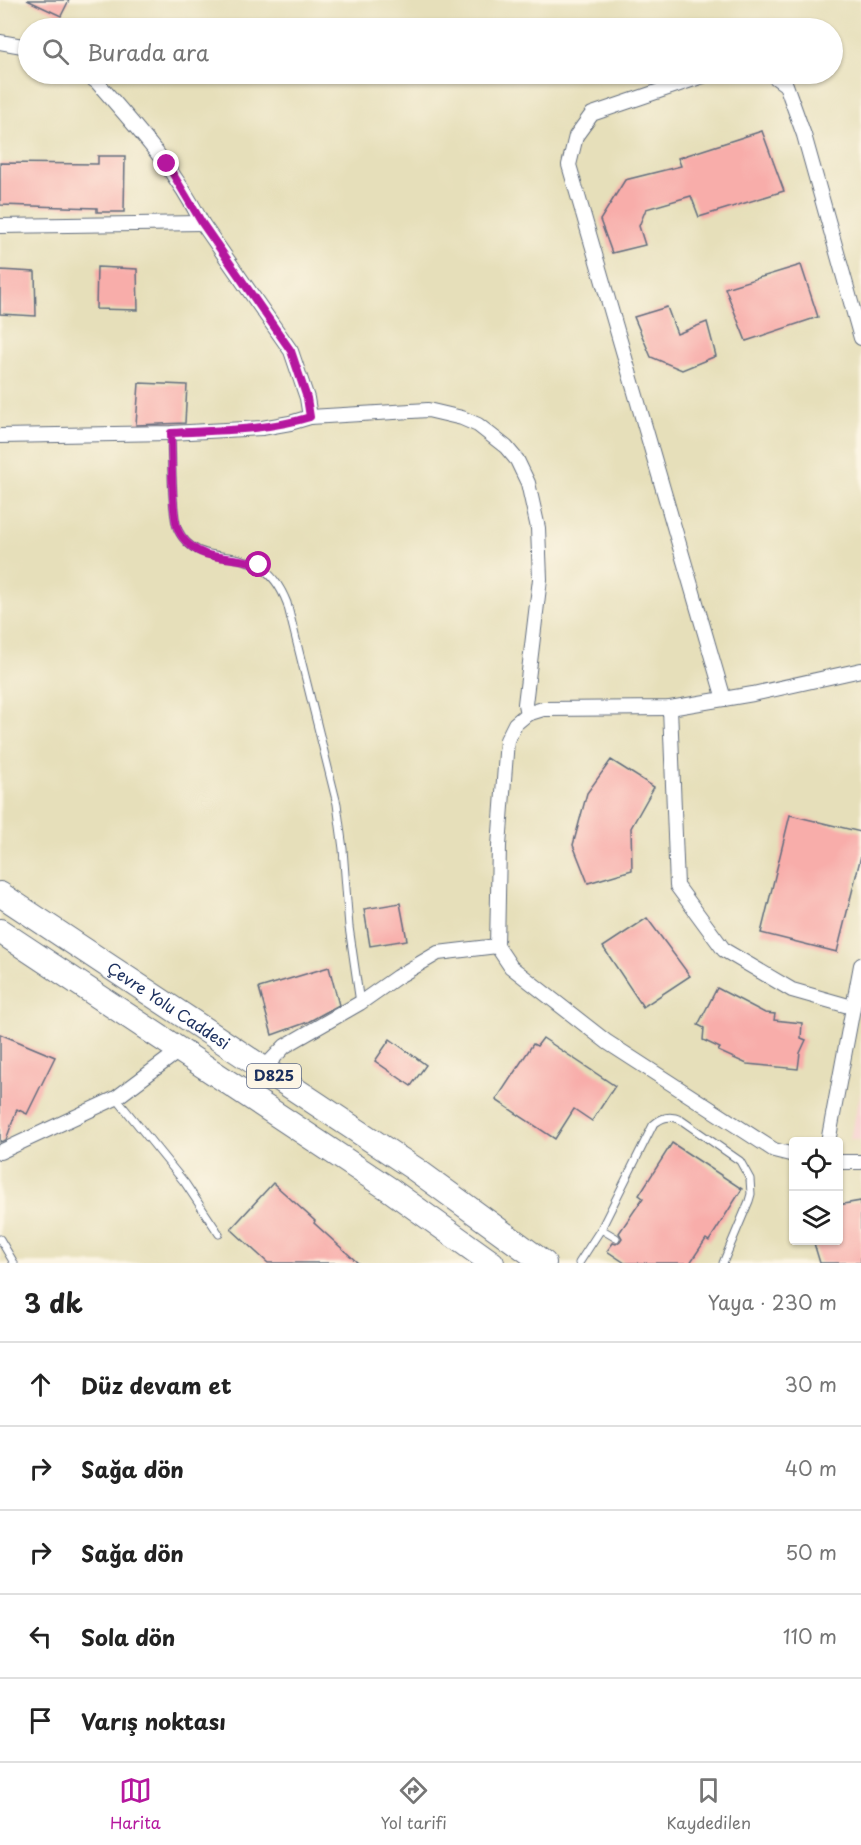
<!DOCTYPE html>
<html lang="tr">
<meta charset="utf-8">
<style>
body{margin:0;font-family:"Playpen Sans",sans-serif;background:#f6f6f6;color:#222}
.controls{position:absolute;right:18px;bottom:18px;display:grid;overflow:hidden;border-radius:6px;box-shadow:0 2px 4px #0004}
.controls button{width:54px;height:54px;display:grid;place-items:center;padding:0;border:0;border-bottom:2px solid #e0e0e0;background:#fff;color:#222;font:30px sans-serif}
.stop{position:absolute;width:18px;height:18px;margin:-14px;border:4px solid #b5179e;border-radius:50%;background:#fff}
.stop.end{background:#b5179e;border-color:#fff;box-shadow:0 2px 6px #0008}
.list{margin:0;padding:0;list-style:none}
h2{display:flex;justify-content:space-between;align-items:center;height:78px;margin:0;padding:0 24px;font-size:26px}
h2 small{font-size:20px;font-weight:400;color:#767676}
.list li{display:grid;grid-template-columns:39px 1fr auto;gap:18px;align-items:center;box-sizing:border-box;height:84px;padding:0 24px;border-top:2px solid #e0e0e0}
.list b{display:block;font-size:22px;white-space:nowrap}
.list em{font-size:20px;font-style:normal;color:#767676}
.icon{flex:none;width:33px;height:33px;fill:none;stroke:currentColor;stroke-width:2;stroke-linecap:round;stroke-linejoin:round}
.map{position:relative;flex:none;width:861px;height:1263px;overflow:hidden}
.search{position:absolute;background:#fff;box-shadow:0 2px 4px #0004;left:18px;right:18px;top:18px;height:66px;display:flex;align-items:center;gap:15px;box-sizing:border-box;padding:0 21px;border-radius:33px;color:#767676;font-size:22px}
.sheet{height:498px;background:#fff}
nav{display:flex;justify-content:space-around;align-items:center;box-sizing:border-box;height:84px;border-top:2px solid #e0e0e0;background:#fff;font-size:16px;color:#767676}
nav a{display:grid;justify-items:center;gap:3px}
nav .on{color:#b5179e}
.map>svg:first-child{display:block}
.built{fill:#f7cfd0}
.building{fill:#f8adaa}
.lines{fill:none;stroke-linecap:round;stroke-linejoin:round}
.service-casing{stroke:#626d7e;stroke-width:9}
.minor-casing{stroke:#626d7e;stroke-width:16}
.trunk-casing{stroke:#626d7e;stroke-width:26}
.service{stroke:#fff;stroke-width:7}
.minor{stroke:#fff;stroke-width:14}
.trunk{stroke:#fff;stroke-width:24}
.route{stroke:#b5179e;stroke-width:8}
.labels{text-anchor:middle;stroke-width:5;stroke-linejoin:round;paint-order:stroke}
.shield{fill:#fcf5e5;stroke:#5e6a86;stroke-width:1.5}
.shield-label{font-size:15px;font-weight:bold;fill:#1b2f5e}
.street-label{font-size:16px;fill:#1b2f5e;stroke:#fcf5e5}
</style>
<div class="map">
<svg width="861" height="1263" viewBox="0 0 861 1263">
<rect width="100%" height="100%" fill="#fcf5e5"/>
<filter id="ink" filterUnits="userSpaceOnUse"><feTurbulence type="fractalNoise" baseFrequency=".0167" numOctaves="2"/><feDisplacementMap in="SourceGraphic" scale="12" xChannelSelector="R" yChannelSelector="G"/><feConvolveMatrix kernelMatrix="1 2 1 2 8 2 1 2 1" color-interpolation-filters="sRGB"/></filter>
<filter id="wash" filterUnits="userSpaceOnUse"><feTurbulence type="fractalNoise" baseFrequency=".008" numOctaves="4" result="noise"/><feDisplacementMap in="SourceGraphic" scale="24" xChannelSelector="R" yChannelSelector="G"/><feGaussianBlur stdDeviation="1.35" result="paint"/><feColorMatrix in="noise" values="0 0 0 0 0 0 0 0 0 0 0 0 0 0 0 0 0 1.4 0 .05"/><feComposite in="paint" operator="in"/></filter>
<g filter="url(#wash)">
<rect width="100%" height="100%" fill="#e6dfba"/>
<path class="built" d="M861 1091V1141L850 1139Z"/>
<g id="blocks">
<g class="building">
<path d="M27 0H69L61 16Z"/>
<path d="M762 131 784 191 699 217 691 196 646 209 639 226 645 245 612 253 600 220 625 180 681 166 678 158Z"/>
<path d="M98 156H125L124 212H97V208L0 205V163L98 164Z"/>
<path d="M801 265 818 317 746 341 725 288Z"/>
<path d="M97 267 137 269 138 310 96 309Z"/>
<path d="M0 270 35 272 36 316 0 314Z"/>
<path d="M667 307 677 334 707 322 716 356 682 370 651 357 634 317Z"/>
<path d="M139 383 187 385 185 423 136 425Z"/>
<path d="M611 760 654 787 631 828 632 870 588 883 573 845 587 793Z"/>
<path d="M790 815 861 832V856L837 952 761 933Z"/>
<path d="M400 903 407 940 370 946 364 909Z"/>
<path d="M647 918 690 976 643 1007 603 947Z"/>
<path d="M329 967 339 1005 308 1022 272 1035 259 988Z"/>
<path d="M717 988 765 1013 775 1014 774 1020 802 1023 801 1038 806 1040 800 1053 798 1069 747 1064 718 1051 720 1048 703 1040 704 1028 698 1025Z"/>
<path d="M0 1034 55 1057 27 1114 17 1109 6 1140 0 1142Z"/>
<path d="M543 1038 615 1086 592 1121 574 1109 555 1139 496 1100 533 1044 537 1046Z"/>
<path d="M390 1039 426 1065 411 1086 375 1061Z"/>
<path d="M672 1143 742 1189 709 1241 706 1239 690 1263H625L607 1251 613 1243 616 1244 620 1241 622 1238 619 1233 643 1198 639 1195Z"/>
<path d="M273 1183 315 1221 314 1223 358 1263H268L231 1229Z"/>
<path d="M861 1201V1263H820L813 1240H838V1205Z"/>
</g>
</g>
</g>
<g filter="url(#ink)">
<use href="#blocks" fill-opacity="0" stroke="#626d7e" stroke-width="1.5"/>
<g class="lines">
<defs>
<g id="service">
<path d="M171 433C172 453 171 515 178 530 202 578 259 531 287 603L337 804 343 849 349 927 360 1003"/>
<path d="M116 1098 185 1183 219 1234"/>
<path d="M601 1229 616 1238"/>
<path d="M0 1239 14 1263"/>
<path d="M579 1263 601 1229 653 1125C662 1117 670 1115 681 1120L740 1161 750 1179 751 1194 749 1201 723 1263"/>
</g>
<g id="minor">
<path d="M0 42 28 47"/>
<path d="M86 74 97 82C136 127 175 169 202 223L291 351 307 398 310 417"/>
<path d="M709 74 592 114 576 136 569 165 724 699"/>
<path d="M771 74 786 85 804 135 861 338"/>
<path d="M0 226 202 223"/>
<path d="M0 436 171 433 262 428 290 423 310 417 428 410 462 418 478 425 506 447 517 460 528 483 538 528 540 579 525 704 527 714"/>
<path d="M670 708 677 886 724 950 792 990 852 1007"/>
<path d="M263 1069 285 1046 360 1003 397 977 438 953 497 946"/>
<path d="M828 1142 861 965"/>
<path d="M0 1152 116 1098 180 1050"/>
<path d="M794 1155 774 1150 607 1042 511 967 497 946 499 846 507 740 515 724 527 714 543 709 670 708 753 694 861 670"/>
<path d="M838 1162H861"/>
</g>
<g id="trunk">
<path id="s1" d="M0 894 415 1169 544 1263"/>
<path d="M0 931 389 1189 492 1263"/>
</g>
</defs>
<use href="#service" class="service-casing"/>
<use href="#minor" class="minor-casing"/>
<use href="#trunk" class="trunk-casing"/>
<use href="#service" class="service"/>
<use href="#minor" class="minor"/>
<use href="#trunk" class="trunk"/>
</g>
</g>
<g class="lines" filter="url(#ink)">
<path class="route" d="M167 164 202 223 291 351 307 398 310 417C265 431 217 430 171 433 172 453 171 514 178 530 183 541 194 550 205 554 223 560 241 557 259 565"/>
</g>
<g class="labels">
<rect class="shield" x="247" y="1064" width="54" height="24" rx="4.5"/>
<g class="shield-label">
<text x="274" y="1081">D825</text>
</g>
<g class="street-label">
<text dy="6" stroke="none"><textPath href="#s1" startOffset="202">Çevre Yolu Caddesi</textPath></text>
</g>
</g>
</svg>
<div class="controls">
<button><svg class="icon" aria-label="locate" viewBox="0 0 24 24"><circle cx="12" cy="12" r="6"/><path d="M12 2v4M12 18v4M2 12h4M18 12h4"/></svg></button>
<button><svg class="icon" aria-label="layers" viewBox="0 0 24 24"><path d="M12 4l9 5-9 5-9-5zM3 14l9 5 9-5"/></svg></button>
</div>
<div class="stop" style="left:259px;top:565px"></div>
<div class="stop end" style="left:167px;top:164px"></div>
<div class="search"><svg class="icon" aria-label="search" viewBox="0 0 24 24"><circle cx="10" cy="10" r="6"/><path d="M15 15l6 6"/></svg>Burada ara</div>
</div>
<section class="sheet">
<h2>3 dk<small>Yaya · 230 m</small></h2>
<ul class="list">
<li><svg class="icon" aria-label="ahead" viewBox="0 0 24 24"><path d="M12 20V5M6 11l6-6 6 6"/></svg><div><b>Düz devam et</b></div><em>30 m</em></li>
<li><svg class="icon" aria-label="right" viewBox="0 0 24 24"><path d="M7 20v-9h11M14 6l5 5-5 5"/></svg><div><b>Sağa dön</b></div><em>40 m</em></li>
<li><svg class="icon" aria-label="right" viewBox="0 0 24 24"><path d="M7 20v-9h11M14 6l5 5-5 5"/></svg><div><b>Sağa dön</b></div><em>50 m</em></li>
<li><svg class="icon" aria-label="left" viewBox="0 0 24 24"><path d="M17 20v-9H6M10 6l-5 5 5 5"/></svg><div><b>Sola dön</b></div><em>110 m</em></li>
<li><svg class="icon" aria-label="arrive" viewBox="0 0 24 24"><path d="M6 21V4h12l-3 4 3 4H6"/></svg><div><b>Varış noktası</b></div></li>
</ul>
</section>
<nav>
<a class="on"><svg class="icon" aria-label="map" viewBox="0 0 24 24"><path d="M3 6l6-2 6 2 6-2v14l-6 2-6-2-6 2zM9 4v14M15 6v14"/></svg>Harita</a>
<a><svg class="icon" aria-label="directions" viewBox="0 0 24 24"><path d="M12 3l9 9-9 9-9-9zM9 14v-3h6M13 9l2 2-2 2"/></svg>Yol tarifi</a>
<a><svg class="icon" aria-label="saved" viewBox="0 0 24 24"><path d="M7 4h10v16l-5-4-5 4z"/></svg>Kaydedilen</a>
</nav>
